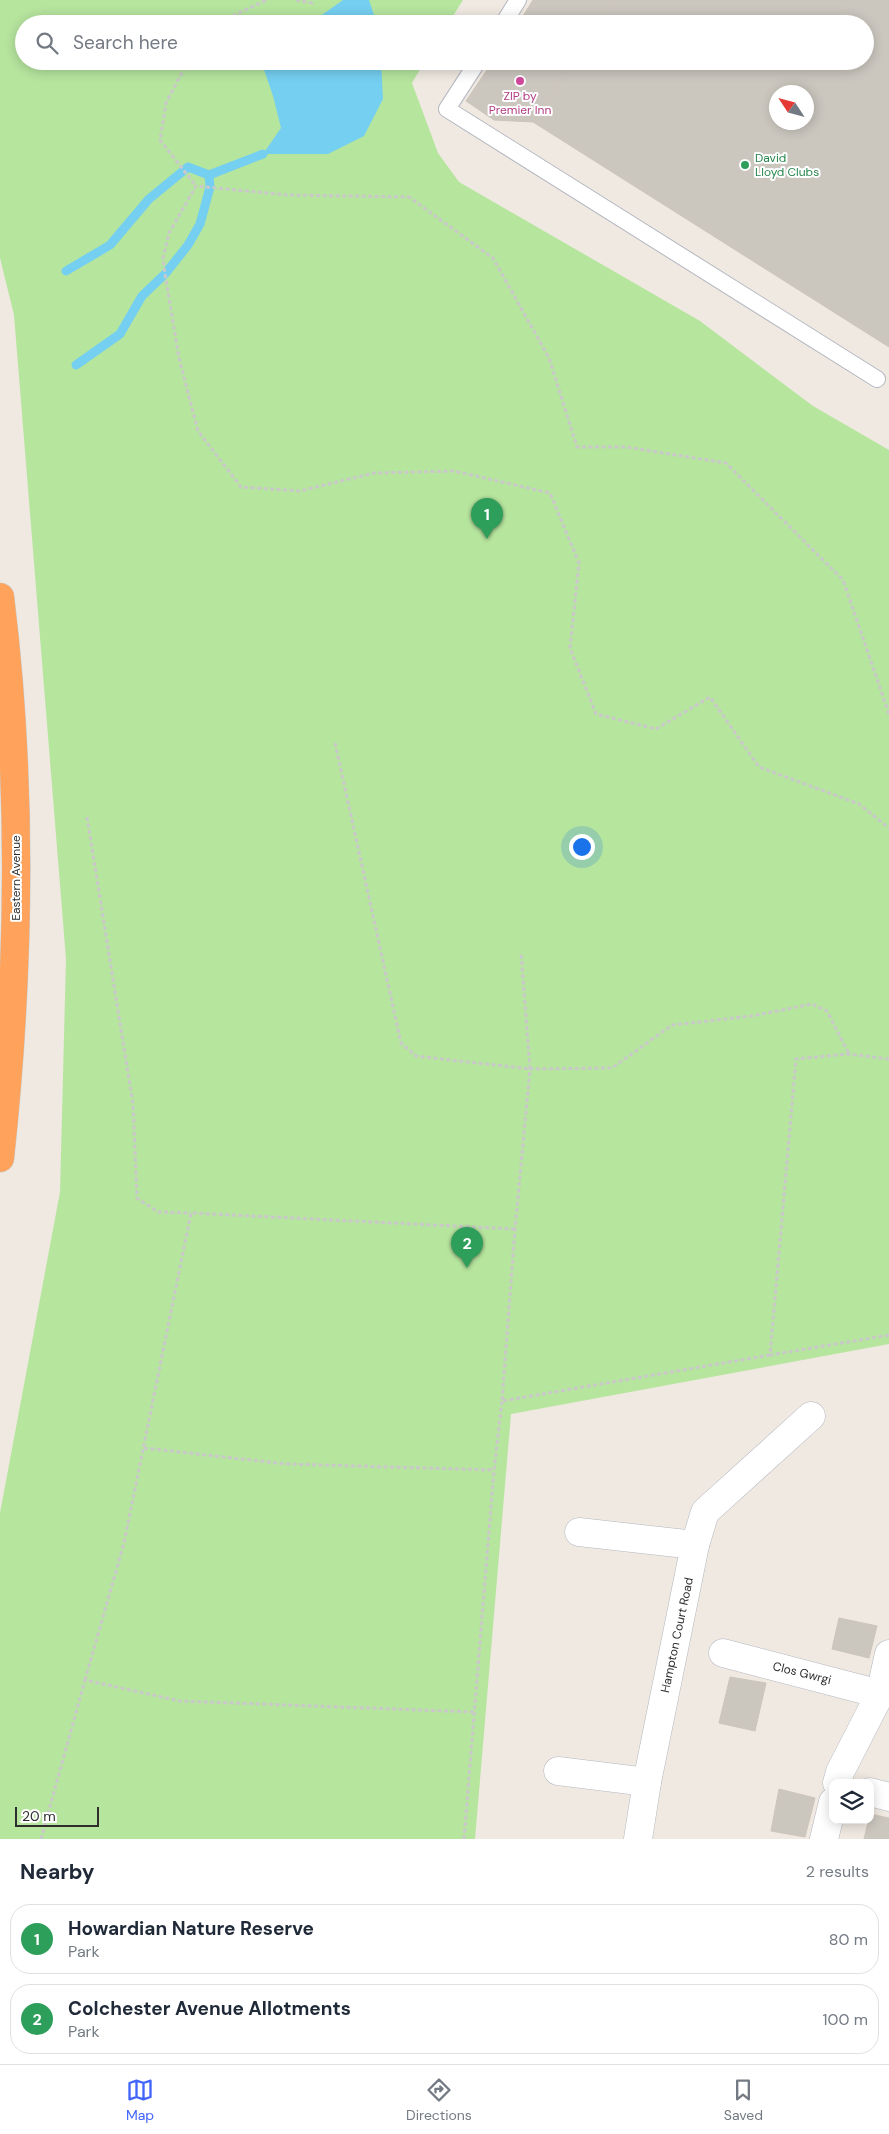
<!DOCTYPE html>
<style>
body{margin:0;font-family:"DM Sans",sans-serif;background:#f6f6f7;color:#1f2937}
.controls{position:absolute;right:15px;bottom:15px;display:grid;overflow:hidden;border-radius:10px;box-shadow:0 2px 12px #0003}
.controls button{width:45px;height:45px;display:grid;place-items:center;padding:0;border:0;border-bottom:1px solid #e0e1e3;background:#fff;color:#1f2937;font:25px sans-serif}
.compass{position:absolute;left:769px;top:85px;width:45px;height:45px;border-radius:50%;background:#fff;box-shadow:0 2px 12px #0003;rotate:306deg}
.scale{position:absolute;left:15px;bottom:12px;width:84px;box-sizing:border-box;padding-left:5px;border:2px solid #2e2e2e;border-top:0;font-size:14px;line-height:18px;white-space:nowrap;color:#2e2e2e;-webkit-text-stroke:4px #fff;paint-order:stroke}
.you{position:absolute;left:581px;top:846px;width:18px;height:18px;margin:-12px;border:4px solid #fff;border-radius:50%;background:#1a73e8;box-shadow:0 0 0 8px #1a73e833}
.badge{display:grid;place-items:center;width:32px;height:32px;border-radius:50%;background:#4264fb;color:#fff;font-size:16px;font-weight:700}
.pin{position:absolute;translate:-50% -41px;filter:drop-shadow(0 1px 2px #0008)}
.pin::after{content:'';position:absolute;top:26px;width:18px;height:15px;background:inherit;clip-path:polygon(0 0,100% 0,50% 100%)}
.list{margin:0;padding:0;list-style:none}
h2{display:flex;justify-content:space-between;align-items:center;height:65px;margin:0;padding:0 20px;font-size:21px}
h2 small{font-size:16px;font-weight:400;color:#747a83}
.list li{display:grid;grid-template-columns:32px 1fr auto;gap:15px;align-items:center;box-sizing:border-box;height:70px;margin:0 10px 10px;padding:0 10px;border:1px solid #e0e1e3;border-radius:20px}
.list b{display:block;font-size:19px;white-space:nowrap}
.list p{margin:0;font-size:16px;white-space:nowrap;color:#747a83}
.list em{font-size:16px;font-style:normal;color:#747a83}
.icon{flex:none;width:28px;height:28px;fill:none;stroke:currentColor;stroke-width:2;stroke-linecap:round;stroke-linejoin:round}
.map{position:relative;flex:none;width:889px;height:1839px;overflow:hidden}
.search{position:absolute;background:#fff;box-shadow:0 2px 12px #0003;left:15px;right:15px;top:15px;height:55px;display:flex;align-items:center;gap:12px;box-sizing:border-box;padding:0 18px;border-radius:28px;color:#747a83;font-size:19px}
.sheet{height:225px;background:#fff}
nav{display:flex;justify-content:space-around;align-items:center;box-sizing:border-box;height:70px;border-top:1px solid #e0e1e3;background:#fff;font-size:14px;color:#747a83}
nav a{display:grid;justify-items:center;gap:2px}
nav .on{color:#4264fb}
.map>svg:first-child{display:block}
.green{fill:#b6e59e}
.water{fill:#75cff0}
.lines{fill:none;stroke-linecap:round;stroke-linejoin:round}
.stream{stroke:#75cff0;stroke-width:9}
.building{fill:#cbc7bf;stroke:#cbc5ba;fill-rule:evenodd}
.lane-casing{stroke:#b4b7c1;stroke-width:18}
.street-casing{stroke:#b4b7c1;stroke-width:29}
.highway-casing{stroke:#c9c9c9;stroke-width:29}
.path{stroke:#c9c9c9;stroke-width:3;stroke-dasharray:4 2.5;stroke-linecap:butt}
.lane{stroke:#fff;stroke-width:16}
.street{stroke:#fff;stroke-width:28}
.highway{stroke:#ffa35c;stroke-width:28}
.hotel-dot{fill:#d1479c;stroke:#fff;stroke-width:2}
.leisure-dot{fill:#2e9e5b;stroke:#fff;stroke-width:2}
.labels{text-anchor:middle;stroke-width:4;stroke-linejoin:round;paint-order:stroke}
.hotel-label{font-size:12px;fill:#b23c85;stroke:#fff}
.leisure-label{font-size:12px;fill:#27864d;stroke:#fff;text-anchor:start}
.street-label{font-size:12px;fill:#2e2e2e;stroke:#fff}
</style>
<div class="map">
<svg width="889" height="1839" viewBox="0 0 889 1839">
<rect width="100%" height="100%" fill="#efe9e1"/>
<path class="green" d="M0 0H463L448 24H24V61H425L412 83 438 153 459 182 700 321 813 406 889 450V1344L511 1414 475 1839H0V1513L60 1192 66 959 14 315 0 258Z"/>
<g class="water">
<path d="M343 0H369L377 24H309Z"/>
<path d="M261 61H381L383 99 364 136 328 154H263L281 128 273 96Z"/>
</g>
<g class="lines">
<g class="stream">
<path d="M66 271 110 245 149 199 188 167 209 175"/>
<path d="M76 365 120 334 142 296 165 274 188 245 200 224 210 187 209 175 263 154"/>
</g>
</g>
<g class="building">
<path d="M533 0H613L597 24H518Z"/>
<path d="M613 0H889V347L533 122 573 61H865V24H597ZM776 92H806V122H776Z"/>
<path d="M493 61H573L533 122 494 120 466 101Z"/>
<path d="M839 1618 877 1626 869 1658 832 1649Z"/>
<path d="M730 1677 766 1683 755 1731 719 1723Z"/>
<path d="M779 1789 815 1798 805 1837 771 1831Z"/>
<path d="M870 1814 889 1818V1839H864Z"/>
</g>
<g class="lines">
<defs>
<g id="lane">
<path d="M503 24 518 0"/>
<path d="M478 61 447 109 877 379"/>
</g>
<g id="street">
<path d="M579 1532 695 1545 647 1782 638 1839"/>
<path d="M695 1545 705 1512 811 1416"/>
<path d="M723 1653 880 1694"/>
<path d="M558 1771 647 1782"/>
<path d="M837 1783 840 1772 880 1694 889 1654"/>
<path d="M870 1792 889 1797"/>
<path d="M824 1839 833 1802"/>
</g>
<path id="highway" d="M0 597C23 783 20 972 0 1158"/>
</defs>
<use href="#lane" class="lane-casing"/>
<use href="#street" class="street-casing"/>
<use href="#highway" class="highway-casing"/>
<g class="path">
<path d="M296 0 312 3V0"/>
<path d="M215 24 267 0"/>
<path d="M188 61 166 103 160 140 196 186"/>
<path d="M889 714 843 580 726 463 626 447H577L549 358 493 258 409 197 288 195 196 186 169 233 163 258 165 274 179 358 198 431 241 487 300 491 374 473 454 471 550 493 579 563 570 648 596 714 656 729 710 697 759 767 859 804 889 828"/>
<path d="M335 743 401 1043 416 1056 530 1069 521 952"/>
<path d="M87 817 133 1104 137 1198 158 1212 191 1213"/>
<path d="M889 1059 849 1054 796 1059 770 1355 889 1335"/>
<path d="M770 1355 502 1401 515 1229 530 1069 612 1068 672 1025 752 1016 812 1004 827 1011 849 1054"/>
<path d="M144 1448 286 1464 494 1470"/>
<path d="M85 1680 124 1543 191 1213 515 1229"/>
<path d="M41 1839 85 1680 180 1701 474 1712"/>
<path d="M464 1839 494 1470 502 1401"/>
</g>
<use href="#lane" class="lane"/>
<use href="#street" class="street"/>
<use href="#highway" class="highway"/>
</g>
<circle class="hotel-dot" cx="520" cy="81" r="5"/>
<circle class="leisure-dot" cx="745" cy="165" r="5"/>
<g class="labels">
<g class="hotel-label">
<text x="520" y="100">ZIP by<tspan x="520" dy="14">Premier Inn</tspan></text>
</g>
<g class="leisure-label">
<text x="755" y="162">David<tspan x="755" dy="14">Lloyd Clubs</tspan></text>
</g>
<g class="street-label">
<text transform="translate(16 878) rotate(-90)" y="4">Eastern Avenue</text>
<text transform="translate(677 1635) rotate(-78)" y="4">Hampton Court Road</text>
<text transform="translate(802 1673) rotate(14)" y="4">Clos Gwrgi</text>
</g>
</g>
</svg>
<div class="controls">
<button><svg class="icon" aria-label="layers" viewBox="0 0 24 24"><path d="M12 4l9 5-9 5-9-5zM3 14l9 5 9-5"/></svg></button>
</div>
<svg class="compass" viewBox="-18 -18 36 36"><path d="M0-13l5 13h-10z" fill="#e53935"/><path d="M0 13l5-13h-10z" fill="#747a83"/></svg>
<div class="scale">20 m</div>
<div class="you"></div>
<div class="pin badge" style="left:487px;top:539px;background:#2e9e5b">1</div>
<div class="pin badge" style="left:467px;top:1268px;background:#2e9e5b">2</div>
<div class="search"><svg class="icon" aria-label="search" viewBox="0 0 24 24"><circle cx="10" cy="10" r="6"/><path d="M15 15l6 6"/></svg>Search here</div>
</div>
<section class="sheet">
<h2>Nearby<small>2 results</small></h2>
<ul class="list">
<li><span class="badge" style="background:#2e9e5b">1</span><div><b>Howardian Nature Reserve</b><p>Park</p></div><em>80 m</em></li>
<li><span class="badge" style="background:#2e9e5b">2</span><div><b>Colchester Avenue Allotments</b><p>Park</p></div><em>100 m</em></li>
</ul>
</section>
<nav>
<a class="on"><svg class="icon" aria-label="map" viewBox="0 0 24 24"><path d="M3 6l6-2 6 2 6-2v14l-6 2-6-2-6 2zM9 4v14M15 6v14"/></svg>Map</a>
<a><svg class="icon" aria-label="directions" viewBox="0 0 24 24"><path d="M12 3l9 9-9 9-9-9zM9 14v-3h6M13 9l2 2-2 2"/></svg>Directions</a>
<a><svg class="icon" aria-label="saved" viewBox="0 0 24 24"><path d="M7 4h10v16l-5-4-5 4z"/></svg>Saved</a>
</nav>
